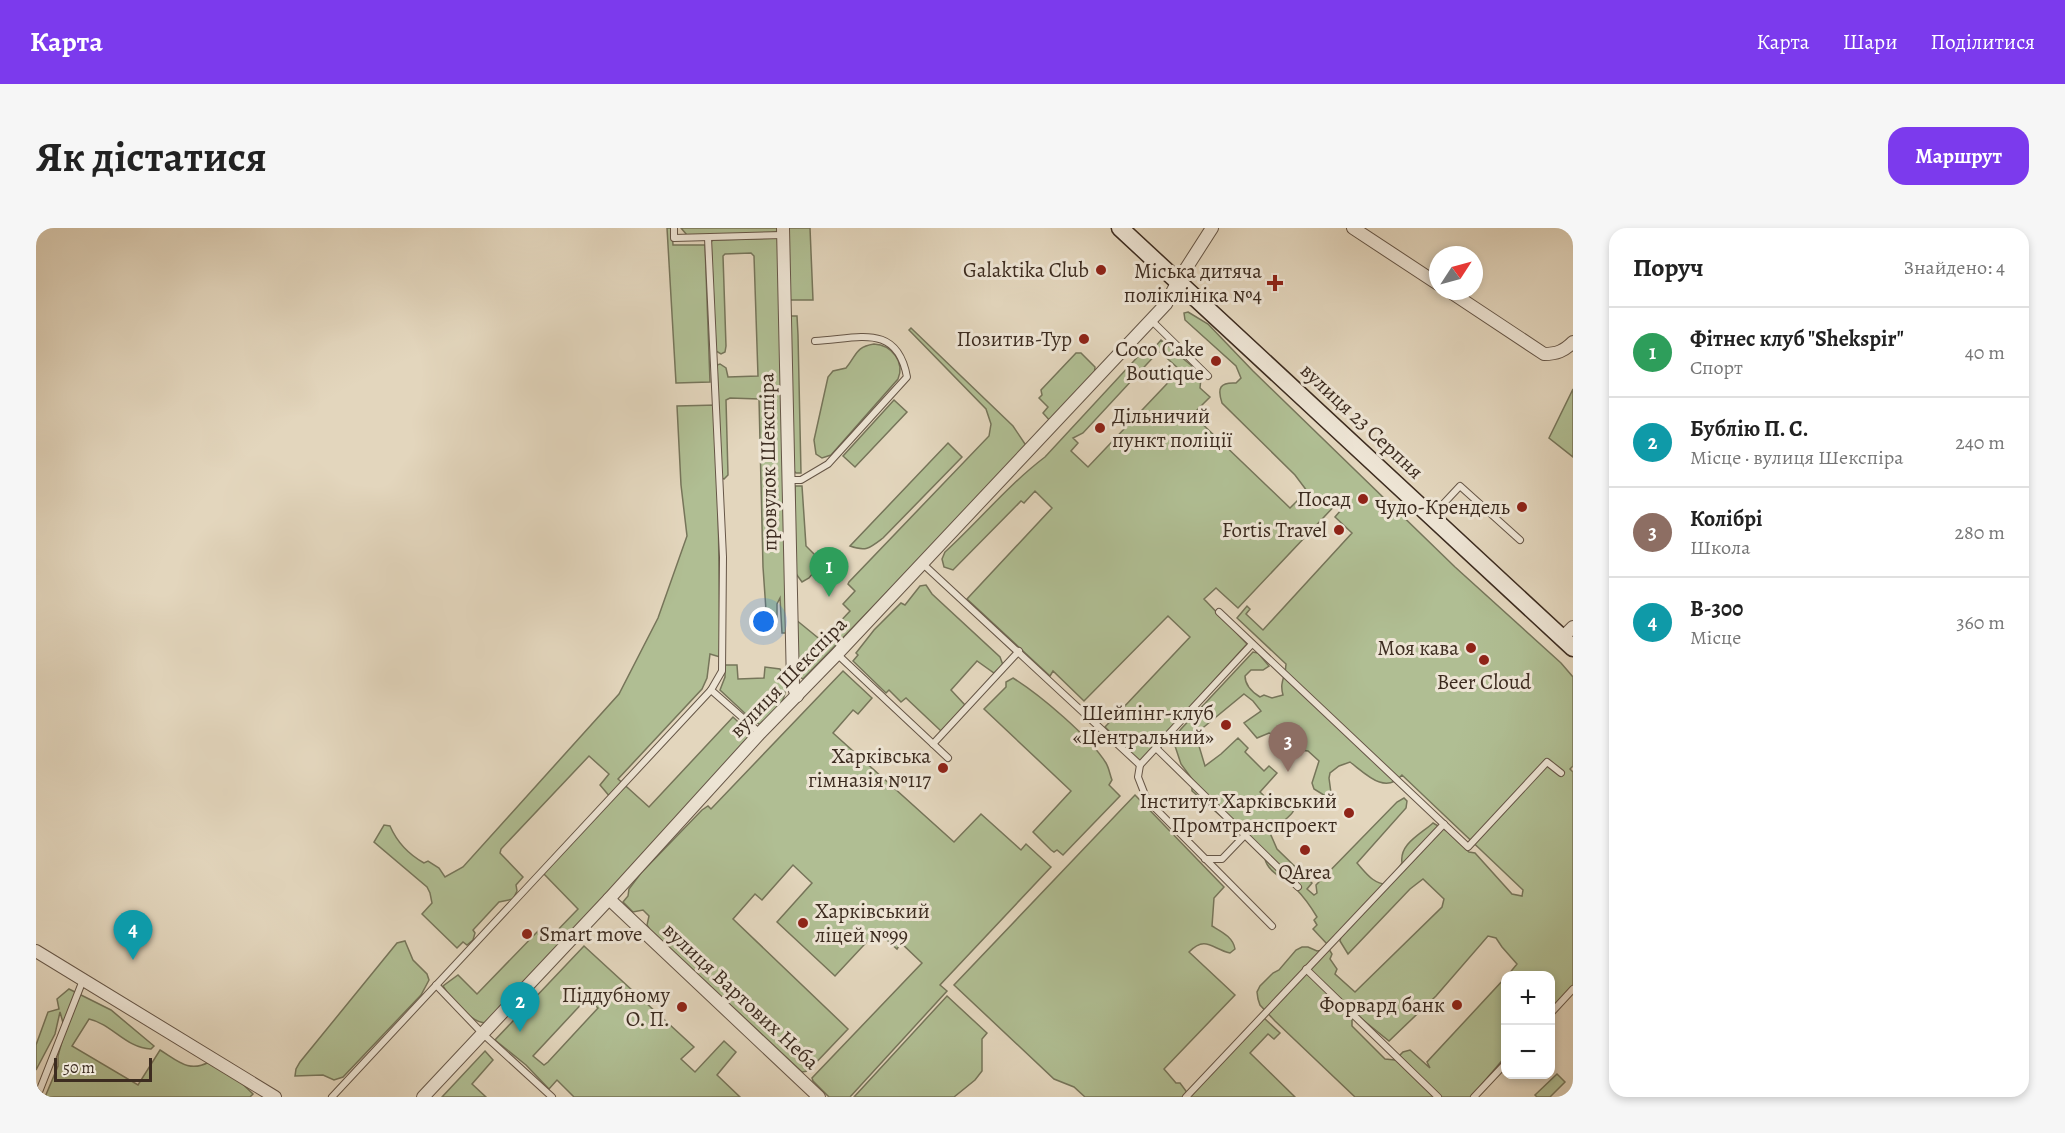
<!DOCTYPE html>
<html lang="uk">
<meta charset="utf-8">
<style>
body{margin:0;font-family:Alegreya,serif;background:#f6f6f6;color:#222}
.controls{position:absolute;right:18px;bottom:18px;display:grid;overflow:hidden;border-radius:12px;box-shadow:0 3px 9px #0003}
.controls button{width:54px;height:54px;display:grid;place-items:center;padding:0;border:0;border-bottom:2px solid #e0e0e0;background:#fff;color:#222;font:30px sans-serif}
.compass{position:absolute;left:1393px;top:18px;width:54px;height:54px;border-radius:50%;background:#fff;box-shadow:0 3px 9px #0003;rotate:54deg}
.scale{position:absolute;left:18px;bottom:15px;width:98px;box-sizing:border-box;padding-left:6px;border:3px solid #3d2c20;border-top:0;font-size:16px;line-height:21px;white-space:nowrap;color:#3d2c20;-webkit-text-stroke:4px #ede4d4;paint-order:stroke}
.you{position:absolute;left:728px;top:394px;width:21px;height:21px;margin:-15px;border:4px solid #fff;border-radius:50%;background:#1a73e8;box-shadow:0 0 0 9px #1a73e833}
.badge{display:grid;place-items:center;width:39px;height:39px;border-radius:50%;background:#7c3aed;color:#fff;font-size:20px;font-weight:700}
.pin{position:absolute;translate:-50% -50px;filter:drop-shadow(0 2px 3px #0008)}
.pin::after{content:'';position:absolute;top:32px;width:21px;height:18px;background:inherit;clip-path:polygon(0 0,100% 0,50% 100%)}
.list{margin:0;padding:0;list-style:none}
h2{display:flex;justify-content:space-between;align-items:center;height:78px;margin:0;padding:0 24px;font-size:26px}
h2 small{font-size:20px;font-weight:400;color:#767676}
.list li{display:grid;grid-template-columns:39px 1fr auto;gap:18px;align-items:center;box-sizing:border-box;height:90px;padding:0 24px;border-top:2px solid #e0e0e0}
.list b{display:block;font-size:22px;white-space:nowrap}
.list p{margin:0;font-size:20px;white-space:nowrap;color:#767676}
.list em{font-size:20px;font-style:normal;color:#767676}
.map{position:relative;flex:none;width:1537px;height:869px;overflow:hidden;border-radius:18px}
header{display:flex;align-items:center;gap:36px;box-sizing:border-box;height:84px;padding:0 30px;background:#7c3aed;color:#fff}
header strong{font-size:28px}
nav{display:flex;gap:33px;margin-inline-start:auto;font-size:21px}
.intro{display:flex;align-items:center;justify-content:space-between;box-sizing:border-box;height:144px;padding:0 36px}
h1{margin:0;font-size:42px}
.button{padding:15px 27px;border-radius:18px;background:#7c3aed;color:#fff;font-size:21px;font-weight:700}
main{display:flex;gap:36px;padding:0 36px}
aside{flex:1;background:#fff;border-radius:18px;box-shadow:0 3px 9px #0003}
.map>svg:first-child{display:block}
.green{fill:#b0be93;stroke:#76755a;stroke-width:1.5;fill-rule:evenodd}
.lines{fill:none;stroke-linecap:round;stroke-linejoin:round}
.lane-casing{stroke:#665647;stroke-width:8}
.street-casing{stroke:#665647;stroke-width:14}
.secondary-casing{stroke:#3d2c20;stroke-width:19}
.lane{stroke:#ede4d4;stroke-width:6}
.street{stroke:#ede4d4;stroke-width:12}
.secondary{stroke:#ede4d4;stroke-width:16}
.poi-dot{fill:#8f2418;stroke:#ede4d4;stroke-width:2}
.labels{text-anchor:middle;stroke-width:6;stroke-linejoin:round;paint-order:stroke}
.poi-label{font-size:21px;fill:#3d2c20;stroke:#ede4d4;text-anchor:end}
.street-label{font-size:21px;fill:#3d2c20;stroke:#ede4d4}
</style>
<header>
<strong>Карта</strong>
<nav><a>Карта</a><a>Шари</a><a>Поділитися</a></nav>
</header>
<div class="intro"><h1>Як дістатися</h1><a class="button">Маршрут</a></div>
<main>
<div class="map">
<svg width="1537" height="869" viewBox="0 0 1537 869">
<rect width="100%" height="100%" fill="#e3d6bd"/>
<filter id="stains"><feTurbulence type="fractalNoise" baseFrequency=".00333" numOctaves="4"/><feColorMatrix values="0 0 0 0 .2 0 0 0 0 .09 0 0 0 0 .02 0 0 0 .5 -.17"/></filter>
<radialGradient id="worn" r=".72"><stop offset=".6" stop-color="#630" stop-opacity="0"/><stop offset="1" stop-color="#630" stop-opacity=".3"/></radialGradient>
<g class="green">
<path d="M631 0H636L637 17H669L674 154 640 155Z"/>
<path d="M645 0H742L743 4 722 6 655 8 651 7Z"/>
<path d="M751 0H774L777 72H754Z"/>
<path d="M743 10 751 405H746L744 370 741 376V396L731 397 727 339 723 171 694 170 690 172 692 247 688 251 685 249 681 137 684 136 690 140 692 149 722 148 718 28 715 25 689 26 687 28 690 118 689 124 685 126 680 123 675 14 677 12Z"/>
<path d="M1152 84 1172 96 1217 143 1419 339 1525 435 1537 449V538L1534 541 1537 544V757L1515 782 1514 748 1472 747 1481 736 1466 719 1460 710 1452 708 1400 768 1353 813 1322 788 1316 792V798L1349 831 1359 832 1367 824 1374 822 1394 840 1391 834 1469 750V829L1435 869H1319L1239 793 1224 777 1222 771 1221 764 1224 758 1237 745 1243 742 1260 722 1266 719H1272L1281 723 1293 721 1296 726 1294 731 1301 741 1299 746 1319 764 1406 679 1408 671 1387 651 1374 661 1312 726 1304 713 1306 703 1291 716 1277 701 1281 697 1278 692 1281 689C1275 679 1268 669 1260 661 1250 651 1232 645 1229 631L1187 590 1156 563V551L1145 536 1138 515V510L1145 501 1217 424 1222 425 1233 438 1227 442H1215L1209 448C1209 457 1216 464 1224 469L1228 467 1236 470 1247 467C1243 453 1250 449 1250 436L1201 390 1211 378 1214 381 1210 386 1227 402 1316 305 1299 289 1311 275 1310 273 1305 271 1202 380 1180 360 1168 371 1211 416 1104 534 1069 499 1154 409 1132 388 1048 473 1017 443 1014 448 931 371 1016 280 999 263 988 275 985 273 917 342 908 339 906 331 909 324C943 293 972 257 1009 229L1108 122 1114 118 1119 119 1125 112 1163 144 1165 150 1164 160 1174 169 1158 185V188L1254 280 1271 263 1259 247 1186 175C1181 160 1184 154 1200 155L1205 150 1200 138 1149 92 1148 85ZM1123 123 1144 142 1052 239 1035 223 1042 215 1037 210 1047 205ZM1208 466 1217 473 1225 483 1208 495 1221 510 1233 505 1239 507 1263 522 1272 523 1283 533 1276 555 1278 561 1291 569 1295 565 1293 550 1294 545 1303 538 1314 534C1330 546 1349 567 1366 547L1487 662 1486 668 1476 666 1439 625 1433 624 1411 603 1397 595C1385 606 1363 616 1366 635L1352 656C1338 657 1330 645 1321 635L1370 580 1371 573 1368 570 1361 574 1280 657 1281 665 1278 667 1271 661 1276 655 1241 621 1234 605C1241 595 1265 586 1258 572L1250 573 1242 581 1224 564 1241 545 1233 538 1228 543 1209 524 1212 520 1202 510 1185 526 1169 538 1163 518V503Z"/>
<path d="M755 88H761L762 107 765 245H760L757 242 752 91Z"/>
<path d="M875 100 977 198 991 219 767 451 760 446 759 391 786 413 814 383 807 376 819 363 812 356 813 354 953 208 955 196 950 181 873 102Z"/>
<path d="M838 116C856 117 869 134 862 151L795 227 786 230 780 226 778 212 792 149 797 143 810 140C821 127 819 119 838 116Z"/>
<path d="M1040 125H1045L1059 139 1058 148 1015 194 1007 185 1012 179 1003 170 1006 167 1005 162Z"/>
<path d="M1537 161V229L1513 210Z"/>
<path d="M858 172 871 184 819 239 807 228Z"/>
<path d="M681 177 684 429 674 426 671 450 666 461 582 551 613 579 697 489 718 509 450 795C435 795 414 770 407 758L422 747 441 766 503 702 513 711 542 681 507 645 575 570 564 557 573 546 553 528 465 621 464 625 487 649 480 657 481 663 477 671 463 674 437 702 439 705 437 712 431 717 427 714 421 720 386 686 396 675 394 665 391 659 338 614 348 597 354 598C361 614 372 626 388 635L392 633 403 640 409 649 427 639 583 466 622 390 651 308 645 257 641 178Z"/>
<path d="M912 215 926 229 847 310C834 320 830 324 814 318Z"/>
<path d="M759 258H766L770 318 786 334 773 350 766 354 758 343Z"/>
<path d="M890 357 896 366 964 429 967 437 958 445 941 433 915 462 929 477 905 503 870 470 865 474 853 462 850 465 817 433 822 427 820 425 838 402 865 375 869 377 884 358Z"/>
<path d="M689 437H701L702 451 728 450 729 439 744 441C757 469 744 478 726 498L714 490 684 462 689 449Z"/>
<path d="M807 443 836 470 822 486 817 482 797 505 918 614 945 586 985 622 990 616 1015 639 904 757 911 763 814 869H793L777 853 776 850 886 735 865 715 861 721 841 703 799 748 741 694 776 655 757 637 726 672 719 666 697 691 812 801 772 843 766 844 614 702 611 697 613 688 607 682 597 684 587 674 592 668 593 661 605 645 666 582 672 578 675 581Z"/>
<path d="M977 450C1004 467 1053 508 1070 535 1073 540 1074 547 1076 552L1073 557 1084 568 1027 627 1021 622 1018 624 1015 622 997 604 1035 563 948 481 970 459V454Z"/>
<path d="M1099 567 1188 659 1178 670 1176 698C1186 704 1197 709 1199 721L1194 725C1176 721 1170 707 1153 724L1199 767 1128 841 1140 855H1144L1150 863 1151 869H1049L1038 859 1018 851 918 757Z"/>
<path d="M369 713 377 732 391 746 393 752 385 767 307 849 298 852 287 847 259 848 260 841 264 834 361 715Z"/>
<path d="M548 718 658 819 645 831 659 844 688 813 700 824 681 847 704 869H538L521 852 513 861 490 837 459 812ZM551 770 562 780 512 834 508 837 497 828Z"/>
<path d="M33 761 75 782 118 818 115 821C90 820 76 796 53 791L36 818 102 857 124 822C142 833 153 845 173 834L194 844 217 866 214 869H9L22 838V828L29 802 24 784 19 806 0 842V817L12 784 23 781 21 771Z"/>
<path d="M911 768 951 805 946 811V843L939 852 918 869H818Z"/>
<path d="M1228 790 1244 805 1238 811 1232 806 1214 825 1259 869H1153Z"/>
<path d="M449 823 457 832 436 856 450 869H406Z"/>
<path d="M1521 846 1529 854 1514 869H1501L1499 867Z"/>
</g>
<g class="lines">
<defs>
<g id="lane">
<path d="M638 0V10L747 7"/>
<path d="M1115 92 1172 148"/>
<path d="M752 252H765L792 236 871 149C861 94 821 111 779 113"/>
<path d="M1396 288 1424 258 1484 312"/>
<path d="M887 336 1104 537"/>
<path d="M1183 384 1432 619 1511 534 1525 545"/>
<path d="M1216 416 1104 537 1102 549 1111 572 1236 698"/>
<path d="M801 426 912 530"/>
<path d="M675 462 724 505"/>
<path d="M897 516 983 423"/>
<path d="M1120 520 1262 659"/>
<path d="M1169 631H1186L1209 607"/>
<path d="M1270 741 1402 869"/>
<path d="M400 757 446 805 516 869"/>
<path d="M1514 786 1537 761"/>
<path d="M1 869 47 752"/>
<path d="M296 869 675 462 686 443 687 329 672 10"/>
<path d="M1150 869 1408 596"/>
<path d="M1438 869 1470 835"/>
</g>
<g id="street">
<path d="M747 0 757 457 761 468"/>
<path d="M1317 0 1402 56"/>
<path d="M1413 63 1508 126C1521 126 1528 123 1537 114"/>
<path d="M1526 410 1537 399"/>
<path d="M573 671 783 869"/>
<path d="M0 723 239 869"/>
<path d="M387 869 573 671 724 505 801 426 1130 76 1142 53 1176 0"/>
</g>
<path id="secondary" d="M1084 0 1537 420"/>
</defs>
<use href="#lane" class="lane-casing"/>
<use href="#street" class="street-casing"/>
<use href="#secondary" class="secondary-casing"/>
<use href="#lane" class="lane"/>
<use href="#street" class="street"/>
<use href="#secondary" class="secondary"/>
</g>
<g class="poi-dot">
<circle cx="1065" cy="42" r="6"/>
<path d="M1236 46h6v6h6v6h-6v6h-6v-6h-6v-6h6z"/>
<circle cx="1048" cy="111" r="6"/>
<circle cx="1180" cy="133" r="6"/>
<circle cx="1064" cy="200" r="6"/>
<circle cx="1327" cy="271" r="6"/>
<circle cx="1486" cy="279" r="6"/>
<circle cx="1303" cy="302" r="6"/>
<circle cx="1435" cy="420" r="6"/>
<circle cx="1448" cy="432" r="6"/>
<circle cx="1190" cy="497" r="6"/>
<circle cx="907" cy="540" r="6"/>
<circle cx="1313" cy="585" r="6"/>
<circle cx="1269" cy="622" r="6"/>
<circle cx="767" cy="695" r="6"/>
<circle cx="491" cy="706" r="6"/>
<circle cx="1421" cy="777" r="6"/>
<circle cx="646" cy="779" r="6"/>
</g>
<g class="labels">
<g class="poi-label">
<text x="1053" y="49">Galaktika Club</text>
<text x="1226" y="50">Міська дитяча<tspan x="1226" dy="24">поліклініка №4</tspan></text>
<text x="1036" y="118">Позитив-Тур</text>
<text x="1168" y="128">Coco Cake<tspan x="1168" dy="24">Boutique</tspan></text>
<text x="1076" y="195" text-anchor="start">Дільничий<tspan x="1076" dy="24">пункт поліції</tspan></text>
<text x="1315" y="278">Посад</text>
<text x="1474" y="286">Чудо-Крендель</text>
<text x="1291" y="309">Fortis Travel</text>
<text x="1423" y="427">Моя кава</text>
<text x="1448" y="461" text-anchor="middle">Beer Cloud</text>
<text x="1178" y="492">Шейпінг-клуб<tspan x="1178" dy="24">«Центральний»</tspan></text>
<text x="895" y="535">Харківська<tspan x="895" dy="24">гімназія №117</tspan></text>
<text x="1301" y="580">Інститут Харківський<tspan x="1301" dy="24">Промтранспроект</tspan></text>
<text x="1269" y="651" text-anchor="middle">QArea</text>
<text x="779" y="690" text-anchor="start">Харківський<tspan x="779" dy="24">ліцей №99</tspan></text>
<text x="503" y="713" text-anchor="start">Smart move</text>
<text x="634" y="774">Піддубному<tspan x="634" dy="24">О. П.</tspan></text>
<text x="1409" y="784">Форвард банк</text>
</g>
<g class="street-label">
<text transform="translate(1326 193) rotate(43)" y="7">вулиця 23 Серпня</text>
<text transform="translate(732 234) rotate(-91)" y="7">провулок Шекспіра</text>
<text transform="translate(752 449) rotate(-46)" y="7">вулиця Шекспіра</text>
<text transform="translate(705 768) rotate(43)" y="7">вулиця Вартових Неба</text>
</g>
</g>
<rect width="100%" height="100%" filter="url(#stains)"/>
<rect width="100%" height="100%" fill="url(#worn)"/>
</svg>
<div class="controls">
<button>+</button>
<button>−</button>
</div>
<svg class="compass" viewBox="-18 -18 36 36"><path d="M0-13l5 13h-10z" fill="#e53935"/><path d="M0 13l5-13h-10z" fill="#767676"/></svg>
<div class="scale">50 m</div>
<div class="you"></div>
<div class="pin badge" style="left:793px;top:369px;background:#2e9e5b">1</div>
<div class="pin badge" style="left:484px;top:804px;background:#0f9aa8">2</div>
<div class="pin badge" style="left:1252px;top:544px;background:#8d6e63">3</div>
<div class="pin badge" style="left:97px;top:732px;background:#0f9aa8">4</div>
</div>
<aside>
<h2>Поруч<small>Знайдено: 4</small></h2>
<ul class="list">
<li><span class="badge" style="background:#2e9e5b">1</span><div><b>Фітнес клуб &quot;Shekspir&quot;</b><p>Спорт</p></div><em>40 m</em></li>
<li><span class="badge" style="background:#0f9aa8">2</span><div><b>Бублію П. С.</b><p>Місце · вулиця Шекспіра</p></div><em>240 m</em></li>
<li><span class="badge" style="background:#8d6e63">3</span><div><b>Колібрі</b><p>Школа</p></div><em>280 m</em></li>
<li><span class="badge" style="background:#0f9aa8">4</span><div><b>В-300</b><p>Місце</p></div><em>360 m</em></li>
</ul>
</aside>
</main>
